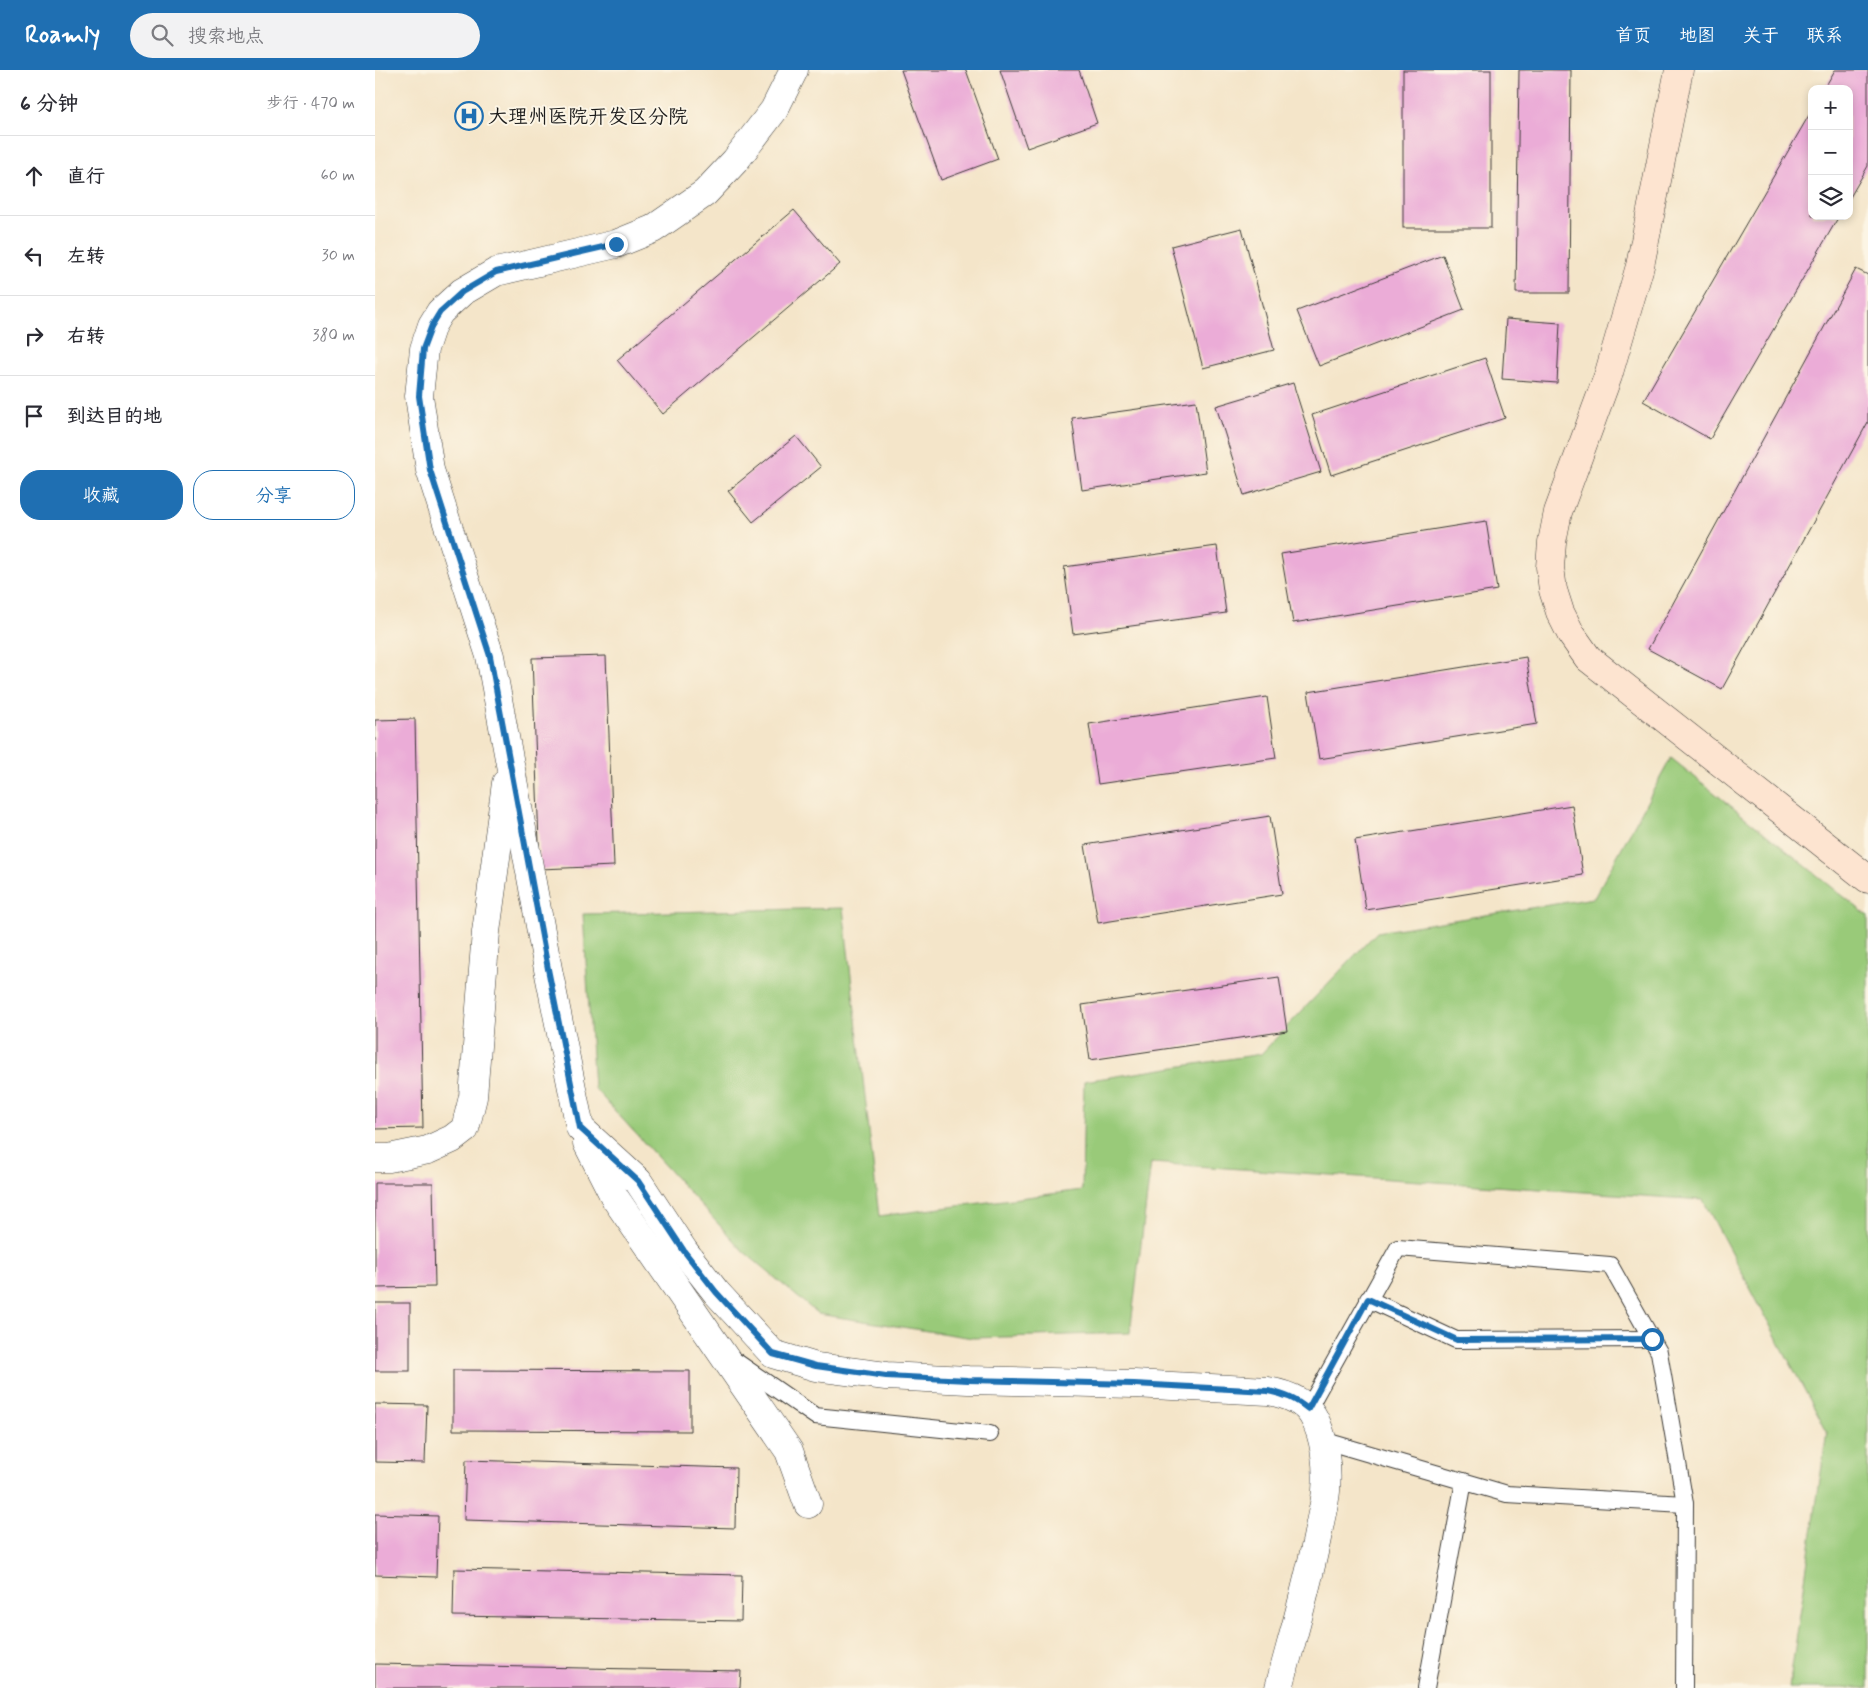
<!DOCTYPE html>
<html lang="zh">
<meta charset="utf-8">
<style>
body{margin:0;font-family:Mynerve,"LXGW WenKai TC",sans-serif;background:#f2f2f3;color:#2b2b33}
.controls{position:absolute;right:15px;top:15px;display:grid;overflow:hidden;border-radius:10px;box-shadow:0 2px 8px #0003}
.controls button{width:45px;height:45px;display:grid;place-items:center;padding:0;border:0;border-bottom:1px solid #e1e1e2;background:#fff;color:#2b2b33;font:25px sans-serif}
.stop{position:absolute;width:15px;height:15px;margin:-11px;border:4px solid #1f6fb2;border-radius:50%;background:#fff}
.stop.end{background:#1f6fb2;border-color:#fff;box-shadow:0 1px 5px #0008}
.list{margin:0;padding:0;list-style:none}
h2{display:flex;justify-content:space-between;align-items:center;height:65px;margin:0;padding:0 20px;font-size:21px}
h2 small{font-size:16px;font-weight:400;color:#7c7c81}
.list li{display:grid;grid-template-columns:32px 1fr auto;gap:15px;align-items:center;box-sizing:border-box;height:80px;padding:0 20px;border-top:1px solid #e1e1e2}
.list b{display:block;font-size:19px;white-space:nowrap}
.list em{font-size:16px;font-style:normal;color:#7c7c81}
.actions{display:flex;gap:10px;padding:15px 20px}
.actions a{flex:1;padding:11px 0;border:1px solid #1f6fb2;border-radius:20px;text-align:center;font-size:18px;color:#1f6fb2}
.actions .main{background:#1f6fb2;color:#fff}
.icon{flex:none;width:28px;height:28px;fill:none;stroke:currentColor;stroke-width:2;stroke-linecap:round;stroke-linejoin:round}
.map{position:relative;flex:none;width:1493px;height:1618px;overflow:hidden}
header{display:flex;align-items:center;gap:30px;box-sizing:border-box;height:70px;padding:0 25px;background:#1f6fb2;color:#fff}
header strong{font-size:24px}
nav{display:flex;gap:28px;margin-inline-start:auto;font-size:18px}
.search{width:350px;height:45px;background:#f2f2f3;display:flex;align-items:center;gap:12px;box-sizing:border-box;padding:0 18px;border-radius:28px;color:#7c7c81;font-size:19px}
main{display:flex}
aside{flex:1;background:#fff}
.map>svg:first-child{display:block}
.green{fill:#99ca79;stroke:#5a734a}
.building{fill:#ebacd7}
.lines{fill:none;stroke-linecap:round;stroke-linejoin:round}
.lane-casing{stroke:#3c3a36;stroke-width:18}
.street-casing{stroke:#3c3a36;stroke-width:29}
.secondary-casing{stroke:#3c3a36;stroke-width:29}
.lane{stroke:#fff;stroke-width:16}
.street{stroke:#fff;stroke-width:28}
.secondary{stroke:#fde4d0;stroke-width:28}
.route{stroke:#1f6fb2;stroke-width:6}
.labels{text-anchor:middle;stroke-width:4;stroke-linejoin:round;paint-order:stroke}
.poi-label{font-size:20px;fill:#1c1c1c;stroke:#fcf5e5;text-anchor:start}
</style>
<header>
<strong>Roamly</strong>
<div class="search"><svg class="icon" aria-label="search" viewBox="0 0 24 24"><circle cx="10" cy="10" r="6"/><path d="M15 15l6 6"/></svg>搜索地点</div>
<nav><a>首页</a><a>地图</a><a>关于</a><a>联系</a></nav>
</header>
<main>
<aside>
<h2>6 分钟<small>步行 · 470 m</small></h2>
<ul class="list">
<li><svg class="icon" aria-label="ahead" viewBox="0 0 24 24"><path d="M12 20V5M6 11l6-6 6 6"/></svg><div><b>直行</b></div><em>60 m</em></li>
<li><svg class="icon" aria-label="left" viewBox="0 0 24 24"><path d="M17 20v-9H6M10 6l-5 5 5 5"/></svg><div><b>左转</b></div><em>30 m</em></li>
<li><svg class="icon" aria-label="right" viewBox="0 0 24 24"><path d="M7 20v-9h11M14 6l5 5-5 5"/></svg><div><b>右转</b></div><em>380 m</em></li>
<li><svg class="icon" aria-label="arrive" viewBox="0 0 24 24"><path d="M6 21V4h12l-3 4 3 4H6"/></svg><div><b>到达目的地</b></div></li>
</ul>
<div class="actions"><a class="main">收藏</a><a>分享</a></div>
</aside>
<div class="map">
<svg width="1493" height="1618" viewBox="0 0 1493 1618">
<rect width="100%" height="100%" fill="#fcf5e5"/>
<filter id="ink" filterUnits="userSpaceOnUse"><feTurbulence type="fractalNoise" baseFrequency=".02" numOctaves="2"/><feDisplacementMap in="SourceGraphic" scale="10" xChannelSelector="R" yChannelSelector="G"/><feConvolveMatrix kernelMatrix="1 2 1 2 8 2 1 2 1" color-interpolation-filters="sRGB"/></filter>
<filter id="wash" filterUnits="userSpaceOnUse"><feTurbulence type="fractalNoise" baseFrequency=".0096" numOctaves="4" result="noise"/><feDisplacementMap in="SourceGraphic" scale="20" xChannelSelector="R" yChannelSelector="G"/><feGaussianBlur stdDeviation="1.12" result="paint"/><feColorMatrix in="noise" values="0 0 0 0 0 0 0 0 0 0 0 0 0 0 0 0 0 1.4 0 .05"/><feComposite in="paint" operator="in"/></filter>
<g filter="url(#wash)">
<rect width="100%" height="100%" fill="#f4e5c9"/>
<path class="green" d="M1296 688 1493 846V1618H1414L1452 1362 1328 1130 776 1093 755 1263 598 1268 443 1244 368 1181 219 1018 208 844 468 838 504 1146 707 1120 709 1011 886 984 1002 862 1219 828Z"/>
<g id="blocks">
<g class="building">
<path d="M526 0H591L623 89 566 110Z"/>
<path d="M625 0H704L722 53 652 78Z"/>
<rect x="1028" y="0" width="88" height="158"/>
<path d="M1144 0H1196L1194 223H1141Z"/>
<path d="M1460 0H1493V96L1474 129V19H1449Z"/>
<path d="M1437 40V146H1464L1335 369 1268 331Z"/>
<path d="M419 140 465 194 288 344 242 290Z"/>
<path d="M867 158 899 280 828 298 796 176Z"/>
<path d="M1068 185 1089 240 944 296 922 241Z"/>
<path d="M1481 199 1493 205V352L1347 619 1273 579Z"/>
<path d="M1131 249 1185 253 1182 313 1127 309Z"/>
<path d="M1110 288 1130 348 956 405 937 345Z"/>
<path d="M918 313 946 402 869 425 841 336Z"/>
<path d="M821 331 831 402 707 420 697 348Z"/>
<path d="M421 366 446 397 378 452 353 421Z"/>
<path d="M1111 451 1122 520 918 553 906 484Z"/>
<path d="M842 476 851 543 698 564 689 497Z"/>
<path d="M231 586 239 796 165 799 157 588Z"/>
<path d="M1151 587 1162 654 944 689 933 622Z"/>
<path d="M892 627 901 688 723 714 714 654Z"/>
<path d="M40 649 48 1058 0 1059V650Z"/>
<path d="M1197 735 1208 805 991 840 980 770Z"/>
<path d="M895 746 907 824 723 853 710 775Z"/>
<path d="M904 907 912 961 715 990 707 935Z"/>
<path d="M0 1113H58L60 1217 0 1218Z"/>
<rect x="0" y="1233" width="35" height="68"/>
<path d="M78 1300 315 1301V1361L78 1360Z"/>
<path d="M0 1334 52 1335 50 1393 0 1392Z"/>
<path d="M91 1390 361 1398 360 1458 89 1450Z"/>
<path d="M0 1444 63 1446 61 1507 0 1505Z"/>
<path d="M79 1499 367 1505 366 1551 78 1546Z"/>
<path d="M0 1594 366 1601 365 1618H0Z"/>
</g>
</g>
</g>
<g filter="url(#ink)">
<use href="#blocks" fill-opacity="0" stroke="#3c3a36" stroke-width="1"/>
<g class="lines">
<defs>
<g id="lane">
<path d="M993 1229 1081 1270 1277 1269"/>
<path d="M359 1290 440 1346 615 1364"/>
<path d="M933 1339 1023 1178 1235 1195 1284 1282 1310 1434 1309 1618"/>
<path d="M947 1370 1132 1424 1310 1434"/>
<path d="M1051 1618 1089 1411"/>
</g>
<g id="street">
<path d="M419 0 399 40 360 91 330 123 278 159 241 174 121 202 87 222 65 242 57 255 49 279 44 326 55 400 115 586 173 899 205 1058 263 1111 309 1181 341 1222 398 1284 441 1297 511 1306 593 1310 759 1314 893 1321C910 1324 929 1330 938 1346 950 1367 953 1397 951 1421 950 1433 946 1446 944 1458 934 1512 918 1565 904 1618"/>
<path d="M212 1073 240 1128 414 1381 433 1434"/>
<path d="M0 1088H14L53 1080 77 1069 90 1059 98 1027 111 862 131 713"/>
</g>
<path id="secondary" d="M1304 0 1265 196 1233 306 1183 442 1177 472 1175 497 1178 520 1185 542 1196 564 1213 588 1493 809"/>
</defs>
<use href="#lane" class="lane-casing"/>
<use href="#street" class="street-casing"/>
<use href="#secondary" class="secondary-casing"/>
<use href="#lane" class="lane"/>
<use href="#street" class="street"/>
<use href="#secondary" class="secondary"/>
</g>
</g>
<g class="lines" filter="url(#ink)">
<path class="route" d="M241 174 121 202 87 222 65 242 57 255 48 279 44 326 55 400 115 586 173 899 205 1058 263 1111 309 1181 341 1222 398 1284 441 1296 511 1306 593 1310 759 1314 893 1321C911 1325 919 1328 933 1339L993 1229 1082 1270 1277 1269"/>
</g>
<defs>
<symbol id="hospital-ring" viewBox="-11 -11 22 22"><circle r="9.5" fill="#fcf5e5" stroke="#1f6fb2" stroke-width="1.5"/><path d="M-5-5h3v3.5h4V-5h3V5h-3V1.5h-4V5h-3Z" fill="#1f6fb2"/></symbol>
</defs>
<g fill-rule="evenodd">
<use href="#hospital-ring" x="78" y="30" width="32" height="32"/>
</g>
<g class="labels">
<g class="poi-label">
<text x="113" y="53">大理州医院开发区分院</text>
</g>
</g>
</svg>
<div class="controls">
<button>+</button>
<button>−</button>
<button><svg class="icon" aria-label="layers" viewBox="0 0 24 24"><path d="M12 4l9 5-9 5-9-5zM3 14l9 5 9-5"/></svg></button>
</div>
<div class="stop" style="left:1277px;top:1269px"></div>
<div class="stop end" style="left:241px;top:174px"></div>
</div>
</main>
